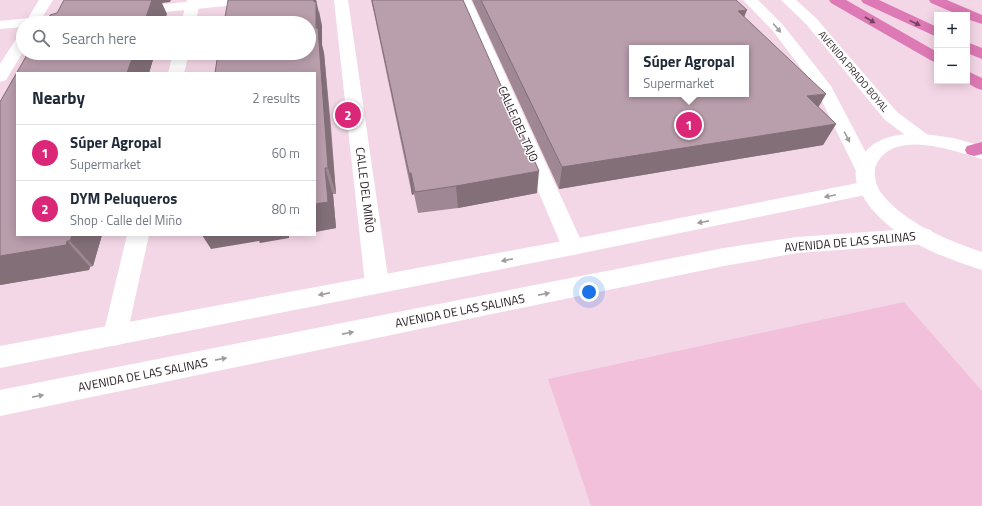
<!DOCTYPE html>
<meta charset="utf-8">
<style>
body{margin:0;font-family:"Titillium Web",sans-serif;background:#f2f2f3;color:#1f2937}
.controls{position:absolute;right:12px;top:12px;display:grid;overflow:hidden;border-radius:0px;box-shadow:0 2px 10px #0003}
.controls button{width:36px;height:36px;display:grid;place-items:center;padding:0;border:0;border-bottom:1px solid #e0e1e3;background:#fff;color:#1f2937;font:20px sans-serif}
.you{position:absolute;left:589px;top:292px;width:14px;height:14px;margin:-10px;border:3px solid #fff;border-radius:50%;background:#1a73e8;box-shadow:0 0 0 6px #1a73e833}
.badge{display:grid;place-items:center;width:26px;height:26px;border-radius:50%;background:#db2777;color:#fff;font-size:13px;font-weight:700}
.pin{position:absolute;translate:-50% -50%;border:2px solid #fff;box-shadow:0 1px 4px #0006}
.popup{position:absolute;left:629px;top:45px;width:120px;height:52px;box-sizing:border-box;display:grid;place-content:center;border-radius:0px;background:#fff;filter:drop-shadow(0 1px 3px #0005);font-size:13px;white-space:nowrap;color:#747a83}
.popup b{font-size:15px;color:#1f2937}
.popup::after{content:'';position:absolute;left:50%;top:100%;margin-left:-8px;border:8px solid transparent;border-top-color:#fff}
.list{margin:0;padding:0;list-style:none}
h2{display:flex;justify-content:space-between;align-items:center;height:52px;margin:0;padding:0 16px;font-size:17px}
h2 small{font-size:13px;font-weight:400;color:#747a83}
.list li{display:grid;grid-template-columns:26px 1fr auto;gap:12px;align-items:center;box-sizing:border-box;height:56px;padding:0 16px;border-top:1px solid #e0e1e3}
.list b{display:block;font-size:15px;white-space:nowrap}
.list p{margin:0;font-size:13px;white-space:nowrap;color:#747a83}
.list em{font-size:13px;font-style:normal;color:#747a83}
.icon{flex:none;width:22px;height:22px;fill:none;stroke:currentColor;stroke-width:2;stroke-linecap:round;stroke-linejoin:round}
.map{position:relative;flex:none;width:982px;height:506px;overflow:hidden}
.search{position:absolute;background:#fff;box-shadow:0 2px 10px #0003;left:16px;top:16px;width:300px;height:44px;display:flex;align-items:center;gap:10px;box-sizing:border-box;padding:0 14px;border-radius:22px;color:#747a83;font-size:15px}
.panel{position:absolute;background:#fff;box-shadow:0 2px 10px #0003;left:16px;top:72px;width:300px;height:164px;border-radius:0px}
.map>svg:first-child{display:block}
.green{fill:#f2c0db}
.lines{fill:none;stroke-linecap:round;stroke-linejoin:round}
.pedestrian{fill:#fff;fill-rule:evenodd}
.minor{fill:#fff;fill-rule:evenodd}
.tertiary{fill:#fff;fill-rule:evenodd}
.secondary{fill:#fff;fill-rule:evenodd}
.motorway{fill:#dd79b4;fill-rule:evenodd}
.wall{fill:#9f8894}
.shaded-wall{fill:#826f78}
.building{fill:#b99eac;stroke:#826f78;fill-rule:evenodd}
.oneway{fill:#73445f}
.oneway2{fill:#a09b9e}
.labels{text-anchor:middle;stroke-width:3;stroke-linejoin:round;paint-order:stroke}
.far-street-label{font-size:10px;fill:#2c2127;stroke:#fff}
.street-label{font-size:12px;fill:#2c2127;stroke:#fff}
</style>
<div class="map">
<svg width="982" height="506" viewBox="0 0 982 506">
<rect width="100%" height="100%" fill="#f4d7e6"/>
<path class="green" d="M904 302 982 391V506H591L548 379Z"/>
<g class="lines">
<g class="pedestrian">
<path d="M187 0H201L195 23H181Z"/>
<path d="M457 0H471L584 247 581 253 573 255 565 253 562 247Z"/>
<path d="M173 53H189L184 73H168Z"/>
<path d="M127 235H149L127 335 124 343 115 346 106 343 103 335Z"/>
</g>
<g class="minor">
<path d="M39 0H53L43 16 76 13 81 14 83 17 81 20C62 25 42 23 23 23V27L0 29V21L28 18Z"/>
<path d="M205 0H253L251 3 246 4 135 15 130 14 128 11 130 8 135 7Z"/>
<path d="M334 0H348L389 284 385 291 377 293 369 291 365 284Z"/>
<path d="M23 35V52L6 80 0 82V64L18 36Z"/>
</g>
<g class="tertiary">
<path d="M743 0H758L783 25 831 86 875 170 872 175 865 176 858 175 815 87 773 31Z"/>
<path d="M781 0H796L816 18 897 112 928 135 931 139 928 143 922 145 916 143 885 120 806 24Z"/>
<path d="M868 181 875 183 878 188 875 193 573 255 0 368V346L573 239Z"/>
<path d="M923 228 931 230 934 236 931 242 923 244 797 253 724 266 0 416V390L724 248 797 237Z"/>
</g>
<path class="secondary" d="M918 133 953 138 982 146V159C953 151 896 129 877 163 872 172 876 187 882 194 906 224 947 240 982 252V270C939 256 884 236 861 193 855 182 853 170 860 159 874 137 893 135 918 133Z"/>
<g class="motorway">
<path d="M829 0H846L937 52V63L932 61 831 3Z"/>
<path d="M861 0H879L937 27V37L863 3Z"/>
<path d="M929 0H947L982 15V24L967 19V15H959L931 3Z"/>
<path d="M967 42 982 48V59L967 53Z"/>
<path d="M967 71 982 78V90L976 88 964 81H967Z"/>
<path d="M982 142V154L974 156 967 154 965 150 967 146Z"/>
</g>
</g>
<g class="wall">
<path d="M371 0H463L537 193 458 208 418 213 414 194 412 195 374 13Z"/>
<path d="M472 0H736L744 17 818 107 836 124 823 145 559 189Z"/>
<path d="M319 10 322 26V45L324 53 331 126 336 194H333L336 228 315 232V73Z"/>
<path d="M28 53H155L149 73H17V235H102L93 266 90 267 89 270 0 285V102Z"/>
</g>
<g class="shaded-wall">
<path d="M79 0H171L170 2 162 3 167 14 164 23H144Z"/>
<path d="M314 0H316L322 26V45L324 53 336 194 328 168Z"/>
<path d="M747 10 739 30 738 11Z"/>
<path d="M134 53H155L149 73H127Z"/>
<path d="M826 94 814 115 807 96Z"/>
<path d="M836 124 823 145 559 189 562 167Z"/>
<path d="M325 168 333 194 336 228 315 232V204Z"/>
<path d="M539 171 537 193 458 208 456 186Z"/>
<path d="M409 173H411L414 194 412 195Z"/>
<path d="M72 235H102L93 266 70 241Z"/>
<path d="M202 235H295L289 236V238L260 243 259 241 211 249Z"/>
<path d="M67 241 90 267 89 270 0 285V256Z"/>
</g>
<g class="building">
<path d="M64 0H152L144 23H46L50 15 57 13Z"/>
<path d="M228 0H314V2L316 1V28H318L328 168H325L328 202 315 204V73H215L218 53H309V23H224Z"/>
<path d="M372 0H463L539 171 456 186 415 192 411 173H409Z"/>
<path d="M481 0H736L747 10 738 11 826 94 807 96 836 124 562 167ZM632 48H746V94H632Z"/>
<path d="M28 53H134L127 73H17V235H72L70 241H67L66 245 0 256V102Z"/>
</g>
<defs><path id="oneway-solid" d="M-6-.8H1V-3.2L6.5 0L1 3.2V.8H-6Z"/></defs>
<g class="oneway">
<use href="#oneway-solid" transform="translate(870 20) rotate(30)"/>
<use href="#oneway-solid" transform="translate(915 23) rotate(26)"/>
</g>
<g class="oneway2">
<use href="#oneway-solid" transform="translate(777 28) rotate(49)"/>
<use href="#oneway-solid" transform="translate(847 137) rotate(63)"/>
<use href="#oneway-solid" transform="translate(830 196) rotate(168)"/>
<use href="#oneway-solid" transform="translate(703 222) rotate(169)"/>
<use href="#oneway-solid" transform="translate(507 260) rotate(169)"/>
<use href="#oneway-solid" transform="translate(324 294) rotate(169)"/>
<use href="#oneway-solid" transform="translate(544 294) rotate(-11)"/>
<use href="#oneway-solid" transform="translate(348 333) rotate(-11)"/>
<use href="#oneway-solid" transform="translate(221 359) rotate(-11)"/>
<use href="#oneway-solid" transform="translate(38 396) rotate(-11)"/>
</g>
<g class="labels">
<g class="far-street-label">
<text transform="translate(854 71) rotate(50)" y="4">AVENIDA PRADO BOYAL</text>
</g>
<g class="street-label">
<text transform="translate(518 124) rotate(66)" y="4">CALLE DEL TAJO</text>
<text transform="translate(365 190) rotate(83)" y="4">CALLE DEL MIÑO</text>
<text transform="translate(850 242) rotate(-5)" y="4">AVENIDA DE LAS SALINAS</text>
<text transform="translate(460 311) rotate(-11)" y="4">AVENIDA DE LAS SALINAS</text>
<text transform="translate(143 375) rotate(-11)" y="4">AVENIDA DE LAS SALINAS</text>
</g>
</g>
</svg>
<div class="controls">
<button>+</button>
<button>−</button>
</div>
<div class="you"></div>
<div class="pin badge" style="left:689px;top:125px">1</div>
<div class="popup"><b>Súper Agropal</b>Supermarket</div>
<div class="pin badge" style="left:348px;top:115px">2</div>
<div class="search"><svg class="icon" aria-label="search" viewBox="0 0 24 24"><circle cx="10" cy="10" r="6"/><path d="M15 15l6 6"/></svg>Search here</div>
<section class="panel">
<h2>Nearby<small>2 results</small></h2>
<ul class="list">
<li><span class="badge">1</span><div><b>Súper Agropal</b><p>Supermarket</p></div><em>60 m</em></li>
<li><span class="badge">2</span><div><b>DYM Peluqueros</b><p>Shop · Calle del Miño</p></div><em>80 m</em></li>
</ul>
</section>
</div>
